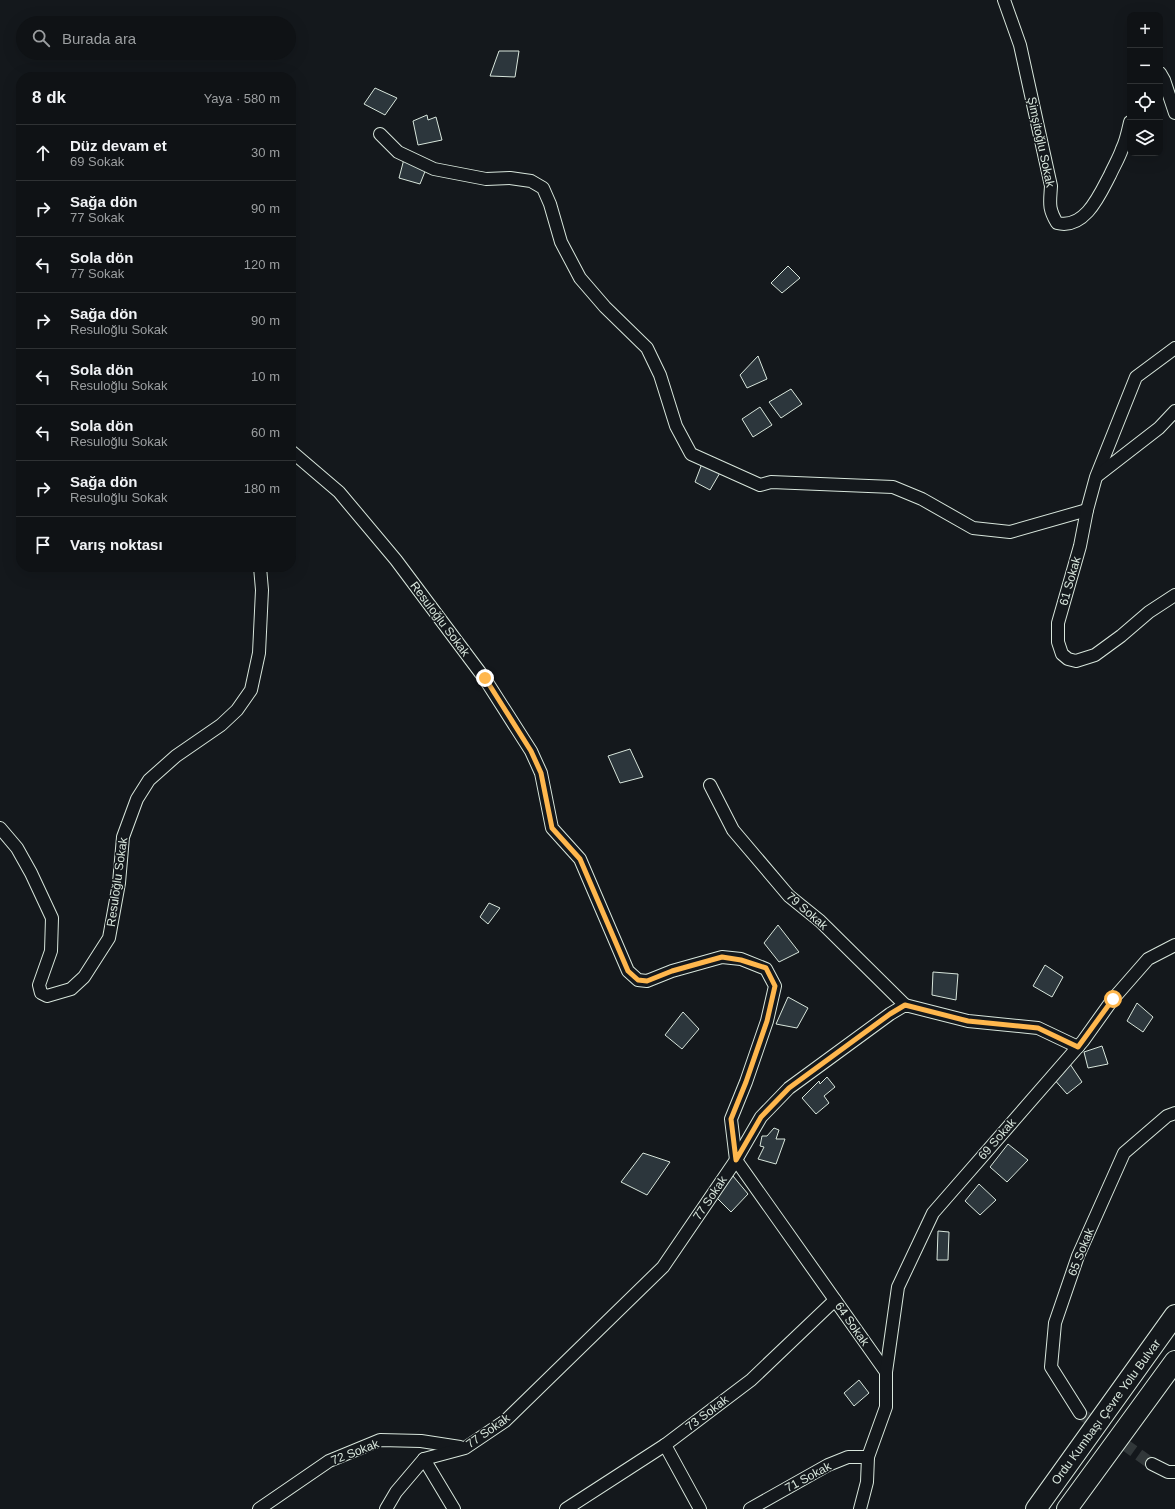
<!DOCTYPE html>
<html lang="tr">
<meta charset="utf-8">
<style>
body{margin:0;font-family:Helvetica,sans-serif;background:#181b1e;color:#f1f3f6}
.controls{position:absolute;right:12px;top:12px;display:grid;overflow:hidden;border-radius:8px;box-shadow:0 4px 16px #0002}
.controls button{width:36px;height:36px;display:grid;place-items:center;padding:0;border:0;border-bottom:1px solid #2f3234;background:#0f1215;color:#f1f3f6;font:20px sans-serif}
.stop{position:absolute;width:12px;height:12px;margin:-9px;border:3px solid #ffb74d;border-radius:50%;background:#fff}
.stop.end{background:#ffb74d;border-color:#fff;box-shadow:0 1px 4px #0008}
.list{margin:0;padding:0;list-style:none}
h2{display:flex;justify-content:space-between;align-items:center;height:52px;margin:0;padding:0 16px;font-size:17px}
h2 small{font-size:13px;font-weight:400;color:#9b9ea0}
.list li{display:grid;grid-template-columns:26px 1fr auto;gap:12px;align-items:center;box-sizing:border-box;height:56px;padding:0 16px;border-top:1px solid #2f3234}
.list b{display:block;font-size:15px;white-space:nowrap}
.list p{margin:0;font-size:13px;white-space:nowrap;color:#9b9ea0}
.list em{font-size:13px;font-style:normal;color:#9b9ea0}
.icon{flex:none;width:22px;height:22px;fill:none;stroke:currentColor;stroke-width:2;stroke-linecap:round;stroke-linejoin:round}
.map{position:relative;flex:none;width:1175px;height:1509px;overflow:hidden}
.search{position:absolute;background:#0f1215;box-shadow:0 4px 16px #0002;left:16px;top:16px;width:280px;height:44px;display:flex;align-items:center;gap:10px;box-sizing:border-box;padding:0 14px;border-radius:22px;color:#9b9ea0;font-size:15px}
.panel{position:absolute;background:#0f1215;box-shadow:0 4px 16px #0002;left:16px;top:72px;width:280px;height:500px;border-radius:16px}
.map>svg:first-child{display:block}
.building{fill:#2c363c;stroke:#d8e6dc}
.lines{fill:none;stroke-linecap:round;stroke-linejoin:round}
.minor-tunnel{stroke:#313739;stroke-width:12;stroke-dasharray:12 6;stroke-linecap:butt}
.minor-casing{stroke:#d8e6dc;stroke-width:14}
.trunk-casing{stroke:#d8e6dc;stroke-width:22}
.minor{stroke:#14181c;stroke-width:12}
.trunk{stroke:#14181c;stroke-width:20}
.route{stroke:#ffb74d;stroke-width:5}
.labels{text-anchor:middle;stroke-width:3;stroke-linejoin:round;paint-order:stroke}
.street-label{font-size:12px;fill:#d8e6dc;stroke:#14181c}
</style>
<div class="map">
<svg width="1175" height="1509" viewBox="0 0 1175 1509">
<rect width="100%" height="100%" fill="#14181c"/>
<g class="building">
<path d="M499 51H519L515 77 490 76Z"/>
<path d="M375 88 397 98 385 115 364 104Z"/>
<path d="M427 115 428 120 436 117 442 140 418 145 413 121Z"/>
<path d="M404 159 426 169 420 184 399 178Z"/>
<path d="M788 266 800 278 782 293 771 283Z"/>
<path d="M758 356 767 379 747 388 740 375Z"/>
<path d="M791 389 802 404 781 418 769 402Z"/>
<path d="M760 407 772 425 753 437 742 419Z"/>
<path d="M703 461 721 471 710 490 695 482Z"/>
<path d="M630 749 643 777 620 783 608 756Z"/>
<path d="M489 903 500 908 488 924 480 917Z"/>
<path d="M778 925 799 952 779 962 764 943Z"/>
<path d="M1045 965 1063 977 1052 997 1033 986Z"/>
<path d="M933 972 958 974 956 1000 932 995Z"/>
<path d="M788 997 808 1008 797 1028 776 1024Z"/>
<path d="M1137 1003 1153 1017 1143 1032 1127 1021Z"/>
<path d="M683 1012 699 1029 682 1049 665 1035Z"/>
<path d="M1102 1046 1108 1064 1088 1068 1084 1052Z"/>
<path d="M1068 1061 1082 1082 1067 1094 1053 1078Z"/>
<path d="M827 1077 835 1087 824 1096 829 1103 816 1114 802 1098 819 1081 820 1084Z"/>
<path d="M774 1128 779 1130 776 1139H785L776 1164 758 1159 764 1147 760 1146 762 1136H767Z"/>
<path d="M1008 1144 1028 1160 1007 1182 990 1167Z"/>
<path d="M643 1153 670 1162 647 1195 621 1182Z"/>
<path d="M733 1176 748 1194 731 1212 715 1196Z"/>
<path d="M979 1184 996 1200 980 1215 965 1201Z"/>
<path d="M938 1231 949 1232 948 1260H937Z"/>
<path d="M859 1380 869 1393 854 1406 844 1393Z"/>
</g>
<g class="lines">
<path class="minor-tunnel" d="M1080 1413 1152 1464"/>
<defs>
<g id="minor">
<path d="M1004 0 1020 45 1051 186C1050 203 1048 208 1057 223 1085 230 1100 194 1110 175 1114 166 1119 158 1122 149 1126 141 1128 131 1130 122"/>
<path d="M1160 73 1164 80 1175 113"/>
<path d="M380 134 398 152 434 169 486 179 510 178 531 181 543 188 550 204 561 242 580 278 605 307 647 348 660 375 676 426 691 454 760 485 771 482 893 487 922 499 973 528 1010 532 1087 510"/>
<path d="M1175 348 1136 377 1096 477 1087 510 1080 546 1058 623V642L1062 654 1068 659 1076 661 1095 655 1121 636 1149 612 1175 595"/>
<path d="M291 451 339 492 396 560 485 679 531 751 541 773 552 828 580 859 628 971 638 980 647 981 672 971 722 957 741 959 766 969 775 986 767 1021 746 1082 731 1119 736 1160 886 1372"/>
<path d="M1097 476 1159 428 1175 411"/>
<path d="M710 785 733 830 789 896 820 921 905 1005"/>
<path d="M0 828 17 848 31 873 52 918 51 951 39 985 41 993 47 996 71 989 84 977 109 938 119 883 123 837 137 799 149 780 176 756 221 725 237 710 251 690 259 653 262 590 260 567"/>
<path d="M1080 1413 1051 1367 1055 1323 1078 1256 1124 1153 1167 1116 1175 1113"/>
<path d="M665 1445 700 1509"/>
<path d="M424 1459 454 1509"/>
<path d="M1152 1464 1168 1472H1175"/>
<path d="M259 1509 329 1461 380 1440 421 1441 460 1447"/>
<path d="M386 1509 396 1492 424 1459 465 1448 505 1421 663 1267 736 1160 761 1117 789 1088 890 1014 905 1005 968 1021 1038 1028 1078 1047"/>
<path d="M566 1509 665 1445 751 1380 835 1300"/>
<path d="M750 1509 828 1465 848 1457H868"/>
<path d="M860 1509 867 1482 868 1457 886 1407V1372L898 1287 933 1213 1083 1041 1113 999 1148 959 1175 945"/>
</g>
<g id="trunk">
<path d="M1036 1509 1175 1315"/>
<path d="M1067 1509 1175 1361"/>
</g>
</defs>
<use href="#minor" class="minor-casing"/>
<use href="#trunk" class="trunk-casing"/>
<use href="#minor" class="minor"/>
<use href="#trunk" class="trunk"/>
</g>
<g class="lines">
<path class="route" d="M485 678 531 751 541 773 552 828 580 859 628 971 638 980 647 981 672 971 722 957 741 960 766 968 775 986 767 1021 746 1082 731 1119 736 1160 761 1117 789 1088 890 1014 905 1005 968 1021 1038 1028 1078 1047 1113 999"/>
</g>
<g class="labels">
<g class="street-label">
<text transform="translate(1041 142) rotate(78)" y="4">Şimşitoğlu Sokak</text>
<text transform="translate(1070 581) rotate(-74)" y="4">61 Sokak</text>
<text transform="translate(440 619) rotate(53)" y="4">Resuloğlu Sokak</text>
<text transform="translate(117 882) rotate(-82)" y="4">Resuloğlu Sokak</text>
<text transform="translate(807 911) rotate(41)" y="4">79 Sokak</text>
<text transform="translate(997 1139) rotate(-49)" y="4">69 Sokak</text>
<text transform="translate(710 1198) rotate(-56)" y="4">77 Sokak</text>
<text transform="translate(1081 1252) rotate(-68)" y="4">65 Sokak</text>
<text transform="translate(852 1324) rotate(55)" y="4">64 Sokak</text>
<text transform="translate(1106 1412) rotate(-54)" y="4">Ordu Kumbaşı Çevre Yolu Bulvar</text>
<text transform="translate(707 1413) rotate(-37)" y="4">73 Sokak</text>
<text transform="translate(488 1431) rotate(-35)" y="4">77 Sokak</text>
<text transform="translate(355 1452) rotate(-21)" y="4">72 Sokak</text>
<text transform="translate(808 1477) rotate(-28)" y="4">71 Sokak</text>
</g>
</g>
</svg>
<div class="controls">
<button>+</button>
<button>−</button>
<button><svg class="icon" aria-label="locate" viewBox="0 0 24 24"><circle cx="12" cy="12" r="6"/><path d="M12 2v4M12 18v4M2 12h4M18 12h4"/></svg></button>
<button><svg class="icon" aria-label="layers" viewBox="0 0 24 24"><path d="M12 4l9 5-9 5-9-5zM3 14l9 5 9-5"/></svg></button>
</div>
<div class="stop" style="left:1113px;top:999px"></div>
<div class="stop end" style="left:485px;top:678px"></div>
<div class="search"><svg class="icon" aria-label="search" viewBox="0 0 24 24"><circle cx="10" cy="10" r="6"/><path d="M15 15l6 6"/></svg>Burada ara</div>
<section class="panel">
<h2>8 dk<small>Yaya · 580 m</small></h2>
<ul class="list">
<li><svg class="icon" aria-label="ahead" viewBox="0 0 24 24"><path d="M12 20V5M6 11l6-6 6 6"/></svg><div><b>Düz devam et</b><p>69 Sokak</p></div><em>30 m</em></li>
<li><svg class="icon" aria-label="right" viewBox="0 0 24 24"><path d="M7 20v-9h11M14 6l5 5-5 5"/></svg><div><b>Sağa dön</b><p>77 Sokak</p></div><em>90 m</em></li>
<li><svg class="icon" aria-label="left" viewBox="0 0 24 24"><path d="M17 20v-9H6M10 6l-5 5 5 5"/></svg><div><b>Sola dön</b><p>77 Sokak</p></div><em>120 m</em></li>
<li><svg class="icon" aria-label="right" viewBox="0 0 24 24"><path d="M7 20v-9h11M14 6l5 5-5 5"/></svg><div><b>Sağa dön</b><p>Resuloğlu Sokak</p></div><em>90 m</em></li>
<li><svg class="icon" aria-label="left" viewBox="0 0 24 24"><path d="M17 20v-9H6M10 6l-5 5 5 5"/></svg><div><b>Sola dön</b><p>Resuloğlu Sokak</p></div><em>10 m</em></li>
<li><svg class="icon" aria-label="left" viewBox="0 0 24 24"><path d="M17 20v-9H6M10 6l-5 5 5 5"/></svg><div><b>Sola dön</b><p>Resuloğlu Sokak</p></div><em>60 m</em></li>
<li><svg class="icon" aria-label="right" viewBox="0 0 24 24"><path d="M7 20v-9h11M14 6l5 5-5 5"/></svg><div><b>Sağa dön</b><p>Resuloğlu Sokak</p></div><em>180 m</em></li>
<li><svg class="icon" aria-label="arrive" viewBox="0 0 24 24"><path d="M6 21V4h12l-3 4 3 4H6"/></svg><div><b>Varış noktası</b></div></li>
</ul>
</section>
</div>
